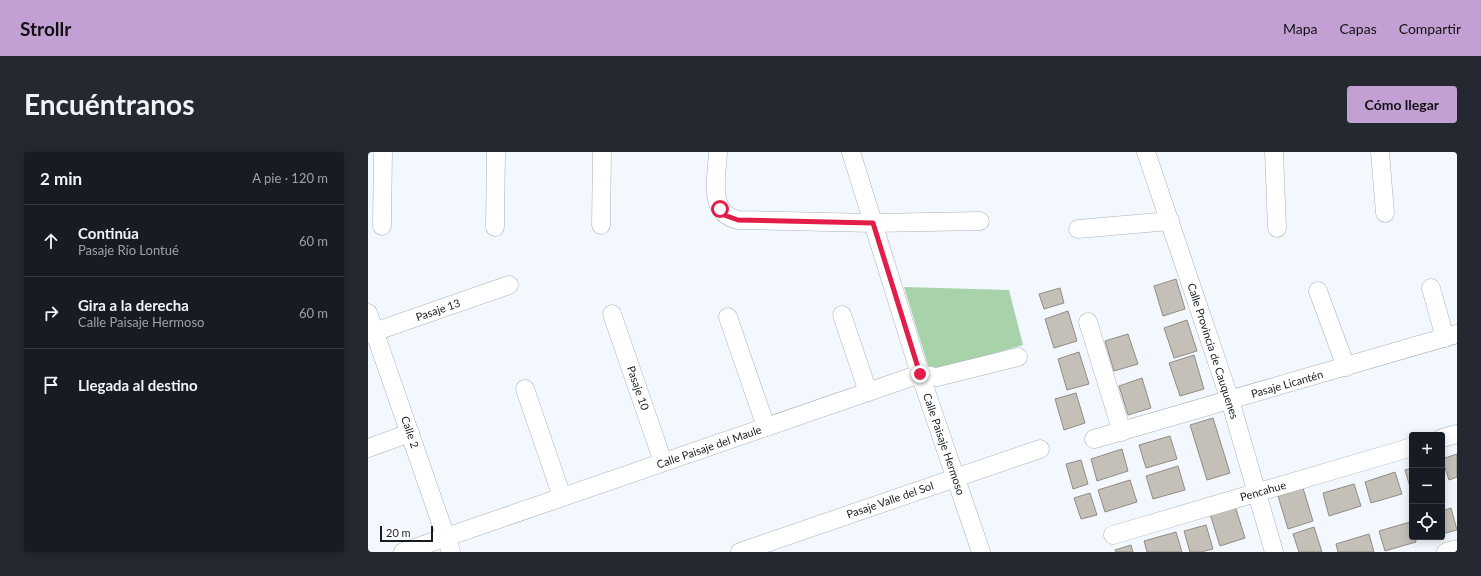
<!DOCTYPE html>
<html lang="es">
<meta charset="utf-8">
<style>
body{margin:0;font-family:Lato,sans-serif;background:#242831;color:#f1f3f6}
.controls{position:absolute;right:12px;bottom:12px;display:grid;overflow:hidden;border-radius:4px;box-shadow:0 2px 10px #0003}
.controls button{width:36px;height:36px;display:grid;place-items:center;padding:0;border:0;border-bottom:1px solid #363941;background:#171b24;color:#f1f3f6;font:20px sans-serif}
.scale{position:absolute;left:12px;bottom:10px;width:53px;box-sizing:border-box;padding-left:4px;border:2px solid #191c1e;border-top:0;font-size:11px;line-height:14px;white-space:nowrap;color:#191c1e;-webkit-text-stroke:3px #fff;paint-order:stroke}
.stop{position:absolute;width:12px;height:12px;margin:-9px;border:3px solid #e11d48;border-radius:50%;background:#fff}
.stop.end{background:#e11d48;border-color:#fff;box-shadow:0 1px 4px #0008}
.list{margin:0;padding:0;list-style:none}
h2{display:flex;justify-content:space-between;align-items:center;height:52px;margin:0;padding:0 16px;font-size:17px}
h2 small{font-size:13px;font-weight:400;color:#9ea1a6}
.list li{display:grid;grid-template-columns:26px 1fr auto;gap:12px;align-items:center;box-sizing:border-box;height:72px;padding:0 16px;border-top:1px solid #363941}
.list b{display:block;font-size:15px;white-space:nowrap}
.list p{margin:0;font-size:13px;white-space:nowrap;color:#9ea1a6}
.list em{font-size:13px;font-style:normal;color:#9ea1a6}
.icon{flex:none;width:22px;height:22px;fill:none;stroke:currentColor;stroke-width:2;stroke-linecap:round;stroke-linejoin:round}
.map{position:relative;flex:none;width:1089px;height:400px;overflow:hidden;border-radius:4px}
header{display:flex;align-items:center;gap:24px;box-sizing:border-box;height:56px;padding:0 20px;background:#c3a0d4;color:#111}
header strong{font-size:19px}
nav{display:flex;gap:22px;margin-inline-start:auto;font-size:14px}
.intro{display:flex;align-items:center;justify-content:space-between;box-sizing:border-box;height:96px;padding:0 24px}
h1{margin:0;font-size:28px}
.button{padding:10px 18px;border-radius:4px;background:#c3a0d4;color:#111;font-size:14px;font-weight:700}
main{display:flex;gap:24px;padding:0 24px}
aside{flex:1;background:#171b24;border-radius:4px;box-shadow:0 2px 10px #0003}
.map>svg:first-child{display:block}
.green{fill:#a8d3aa}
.building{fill:#c4bfb7;stroke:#928c85}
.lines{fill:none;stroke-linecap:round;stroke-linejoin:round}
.minor-casing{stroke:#a9b0b7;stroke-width:19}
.minor{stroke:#fff;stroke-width:18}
.route{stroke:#e11d48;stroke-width:5}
.labels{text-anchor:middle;stroke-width:3.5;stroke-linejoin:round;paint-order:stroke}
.street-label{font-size:11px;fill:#191c1e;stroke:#fff}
</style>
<header>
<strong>Strollr</strong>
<nav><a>Mapa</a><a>Capas</a><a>Compartir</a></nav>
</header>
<div class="intro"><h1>Encuéntranos</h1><a class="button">Cómo llegar</a></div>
<main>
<aside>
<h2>2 min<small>A pie · 120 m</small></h2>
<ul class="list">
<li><svg class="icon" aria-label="ahead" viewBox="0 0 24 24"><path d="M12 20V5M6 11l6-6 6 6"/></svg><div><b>Continúa</b><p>Pasaje Río Lontué</p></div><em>60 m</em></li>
<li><svg class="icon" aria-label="right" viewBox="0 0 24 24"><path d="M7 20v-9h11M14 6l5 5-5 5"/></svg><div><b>Gira a la derecha</b><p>Calle Paisaje Hermoso</p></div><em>60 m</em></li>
<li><svg class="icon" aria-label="arrive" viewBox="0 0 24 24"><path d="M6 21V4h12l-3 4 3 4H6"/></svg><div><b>Llegada al destino</b></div></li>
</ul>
</aside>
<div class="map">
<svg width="1089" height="400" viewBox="0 0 1089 400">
<rect width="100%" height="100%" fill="#f2f8fe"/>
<path class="green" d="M536 135 641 138 655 193 562 220Z"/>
<g class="building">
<path d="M808 127 817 157 795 164 786 134Z"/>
<path d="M692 136 696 151 676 157 671 142Z"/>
<path d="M700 159 709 189 686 196 677 167Z"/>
<path d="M819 168 829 199 806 206 796 176Z"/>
<path d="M760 182 770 212 746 219 737 189Z"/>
<path d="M711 200 721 232 699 238 690 207Z"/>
<path d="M826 203 836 237 812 244 801 211Z"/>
<path d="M774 226 783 256 760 263 751 234Z"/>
<path d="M708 241 717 271 696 278 687 247Z"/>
<path d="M845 266 862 321 839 328 822 273Z"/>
<path d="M802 284 809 307 778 316 771 293Z"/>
<path d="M754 297 760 319 729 329 723 307Z"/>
<path d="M1089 302V325L1081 328 1074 307Z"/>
<path d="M713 308 720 332 705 337 698 312Z"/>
<path d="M810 314 817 338 785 347 778 324Z"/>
<path d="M1044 316V338H1043L1037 318Z"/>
<path d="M1027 320 1034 342 1003 351 997 330Z"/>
<path d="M762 328 769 350 737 360 730 338Z"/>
<path d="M986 332 993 354 961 364 955 341Z"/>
<path d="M935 336 945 369 920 377 910 344Z"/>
<path d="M722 341 729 363 713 367 706 346Z"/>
<path d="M867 354 877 386 852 394 842 362Z"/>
<path d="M1083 356 1089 378 1074 382V359Z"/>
<path d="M1042 370 1044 385H1047L1048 390 1017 399 1011 379Z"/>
<path d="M838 373 845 397 833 400H822L816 379Z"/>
<path d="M946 375 954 400H931L925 382Z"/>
<path d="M808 380 814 400H779L776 389Z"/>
<path d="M1001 382 1006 400H970L968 392Z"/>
<path d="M763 393 765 400H748L747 398Z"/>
</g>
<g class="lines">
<defs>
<g id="minor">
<path d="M350 0C349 25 339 61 370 68L505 71 612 69"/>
<path d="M483 0 552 222 613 400"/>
<path d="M778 0 862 248 906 400"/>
<path d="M906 0 909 76"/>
<path d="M1012 0 1017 61"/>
<path d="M233 73 234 0"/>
<path d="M14 74 15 0"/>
<path d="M127 75 128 0"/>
<path d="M710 77 802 69"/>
<path d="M1063 136 1077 186"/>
<path d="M950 139 978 215"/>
<path d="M0 161 83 400"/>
<path d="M244 162 295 310"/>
<path d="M474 163 500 240"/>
<path d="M360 165 398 275"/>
<path d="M720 170 754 280"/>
<path d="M0 182 141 133"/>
<path d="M157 237 194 345"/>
<path d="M1074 286 1089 282"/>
<path d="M726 287 1089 182"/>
<path d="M0 296 42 281"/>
<path d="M745 383 1044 295"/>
<path d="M35 400 552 222 569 225 650 205"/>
<path d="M372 400 672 297"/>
<path d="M1078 400 1089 397"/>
</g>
</defs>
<use href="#minor" class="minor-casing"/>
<use href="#minor" class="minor"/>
</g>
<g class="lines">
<path class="route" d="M352 57 356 63 370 68 505 71 552 222"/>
</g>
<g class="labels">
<g class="street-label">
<text transform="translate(70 158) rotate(-19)" y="4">Pasaje 13</text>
<text transform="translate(845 199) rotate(72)" y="4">Calle Provincia de Cauquenes</text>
<text transform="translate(919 232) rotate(-16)" y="4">Pasaje Licantén</text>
<text transform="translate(270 236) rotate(71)" y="4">Pasaje 10</text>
<text transform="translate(42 280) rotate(71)" y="4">Calle 2</text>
<text transform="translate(576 292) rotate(71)" y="4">Calle Paisaje Hermoso</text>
<text transform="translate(341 295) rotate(-19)" y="4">Calle Paisaje del Maule</text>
<text transform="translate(895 339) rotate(-16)" y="4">Pencahue</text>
<text transform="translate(522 348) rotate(-19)" y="4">Pasaje Valle del Sol</text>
</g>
</g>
</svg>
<div class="controls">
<button>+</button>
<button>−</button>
<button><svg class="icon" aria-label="locate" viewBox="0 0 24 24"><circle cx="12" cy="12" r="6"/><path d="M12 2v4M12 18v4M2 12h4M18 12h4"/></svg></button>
</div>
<div class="scale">20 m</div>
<div class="stop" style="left:352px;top:57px"></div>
<div class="stop end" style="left:552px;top:222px"></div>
</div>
</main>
